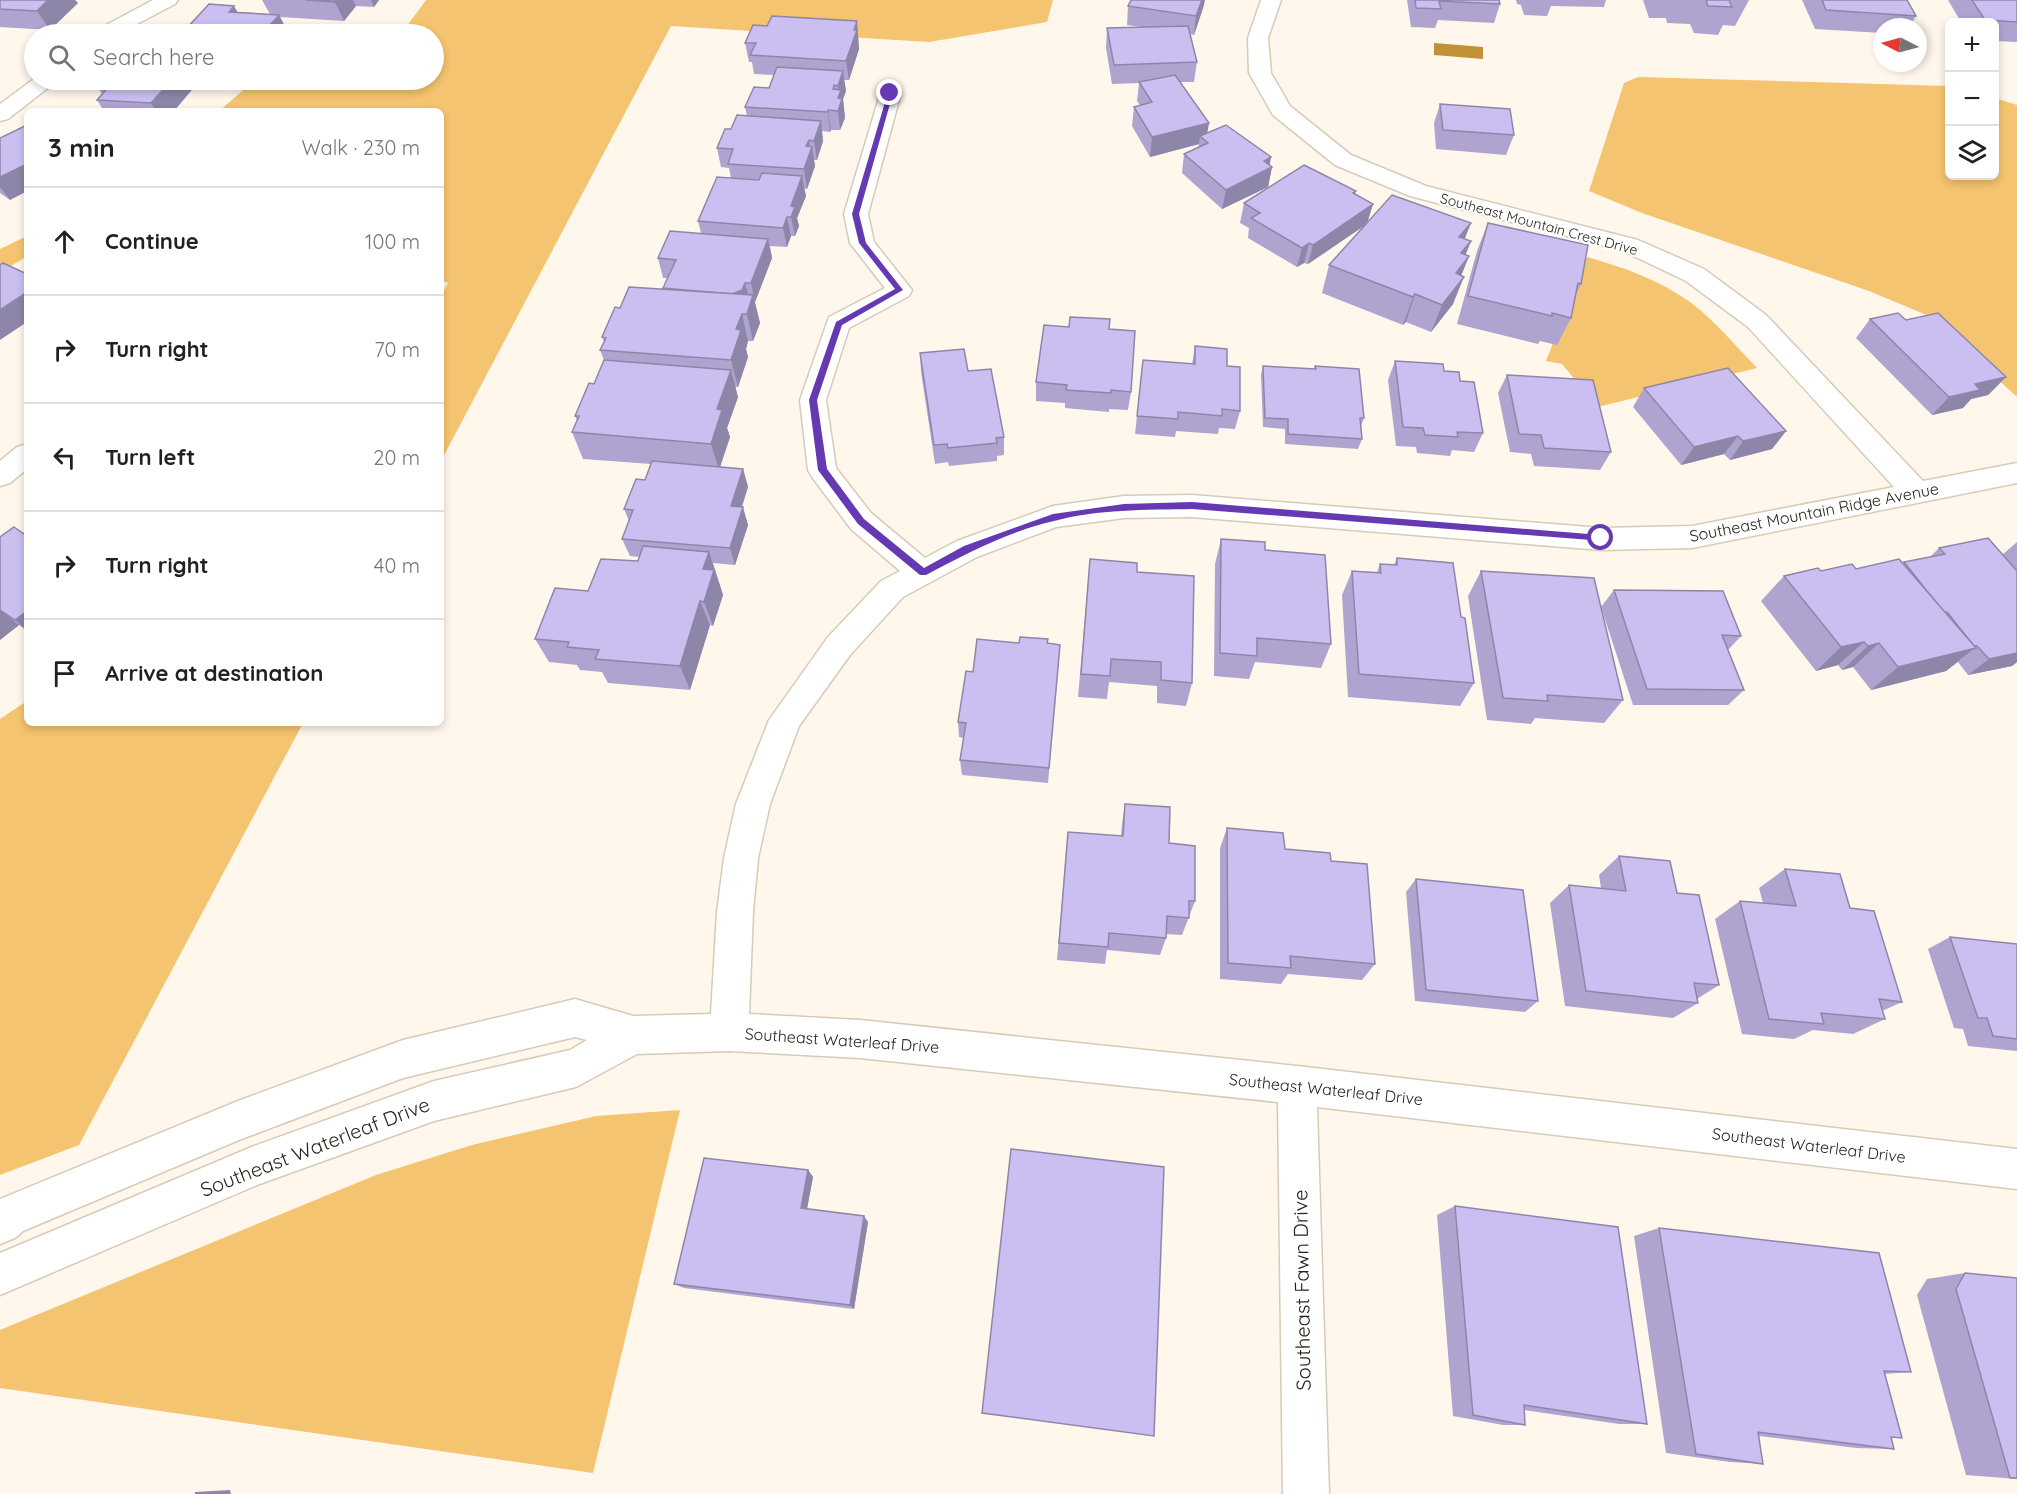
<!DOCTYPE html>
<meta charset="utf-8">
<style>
body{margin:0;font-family:Quicksand,sans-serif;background:#f2f2f2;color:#202124}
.controls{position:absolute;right:18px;top:18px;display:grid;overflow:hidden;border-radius:9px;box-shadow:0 3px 9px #0003}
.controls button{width:54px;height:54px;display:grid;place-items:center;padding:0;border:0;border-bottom:2px solid #e0e0e0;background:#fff;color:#202124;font:30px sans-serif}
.compass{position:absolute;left:1873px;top:18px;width:54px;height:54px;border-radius:50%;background:#fff;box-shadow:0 3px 9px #0003;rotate:276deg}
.stop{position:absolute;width:18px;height:18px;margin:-14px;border:4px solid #6539b1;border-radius:50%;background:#fff}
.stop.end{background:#6539b1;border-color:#fff;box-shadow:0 2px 6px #0008}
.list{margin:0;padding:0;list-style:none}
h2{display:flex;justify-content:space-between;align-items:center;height:78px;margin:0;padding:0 24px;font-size:26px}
h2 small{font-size:20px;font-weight:400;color:#757577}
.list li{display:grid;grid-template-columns:39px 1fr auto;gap:18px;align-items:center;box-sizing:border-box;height:108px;padding:0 24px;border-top:2px solid #e0e0e0}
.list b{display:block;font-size:22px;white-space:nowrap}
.list em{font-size:20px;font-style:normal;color:#757577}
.icon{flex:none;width:33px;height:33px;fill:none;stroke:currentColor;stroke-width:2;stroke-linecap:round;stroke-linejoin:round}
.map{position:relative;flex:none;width:2017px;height:1494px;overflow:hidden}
.search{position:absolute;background:#fff;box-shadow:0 3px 9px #0003;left:24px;top:24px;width:420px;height:66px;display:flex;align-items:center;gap:15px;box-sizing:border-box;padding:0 21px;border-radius:33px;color:#757577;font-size:22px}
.panel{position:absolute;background:#fff;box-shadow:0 3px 9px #0003;left:24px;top:108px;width:420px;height:618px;border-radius:9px}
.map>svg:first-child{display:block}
.green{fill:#f5c470}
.water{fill:#c19135}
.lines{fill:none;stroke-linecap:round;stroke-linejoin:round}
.street-casing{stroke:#d7cbb8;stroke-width:3}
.street{fill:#fff;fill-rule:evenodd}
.wall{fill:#afa4d0}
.shaded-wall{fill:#8e86a9}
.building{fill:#cbbff2;stroke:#8e86a9;stroke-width:1.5}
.route{fill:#6539b1}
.labels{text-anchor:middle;stroke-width:4.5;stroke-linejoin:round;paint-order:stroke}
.far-street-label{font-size:14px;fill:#26221b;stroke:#fff}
.street-label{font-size:16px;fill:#26221b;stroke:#fff}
.near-street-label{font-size:20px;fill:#26221b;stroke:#fff}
</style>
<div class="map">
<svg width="2017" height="1494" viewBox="0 0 2017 1494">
<rect width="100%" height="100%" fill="#fff7ec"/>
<g class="green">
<path d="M426 0H1053L1047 22 929 42 671 26 441 461V296L448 283 441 280V111H219L248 86 323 90 331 80H434V34H364L366 32 401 34Z"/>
<path d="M1638 77 1949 86 1950 176H1994L1995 98 2017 105V397L1929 316 1869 291 1642 213 1589 191 1624 83Z"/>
<path d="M27 236V256L0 273V249Z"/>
<path d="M1587 257C1623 267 1659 280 1690 302 1715 321 1735 345 1757 368L1589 409 1576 381 1562 364 1546 361Z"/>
<path d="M27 701V723H303L79 1145 0 1175V719Z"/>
<path d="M680 1110 593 1473 0 1388V1330L376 1175 472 1145 596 1116Z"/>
</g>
<path class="water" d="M1434 43 1483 47V59L1434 55Z"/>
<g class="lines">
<defs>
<g id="street">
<path d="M153 0H178L175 4 118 34H94L97 30Z"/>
<path d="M1261 0H1281L1268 38 1271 73 1290 106 1351 155 1426 186 1638 240 1704 269 1766 315 1923 481 2017 463V483L1692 548 1601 550 1192 517 1124 518 1056 527 977 557 903 597 850 655 799 726 770 804 758 858 753 912 749 1014 860 1020 1297 1066 2017 1149V1189L1317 1107 1329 1494H1283L1278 1102 860 1058 729 1051 637 1054 576 1087 434 1121 257 1185 0 1295V1253L254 1146 434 1081 570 1050 587 1040 575 1037 403 1078 239 1140 23 1231 15 1238 0 1244V1199L238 1101 403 1040 575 999 633 1016 711 1014 717 912 724 858 736 804 769 720 828 637 881 581 900 571 851 529 812 477 808 470 800 400 829 317 885 288 850 243 844 214 882 88 890 87 898 88 901 93 868 214 874 242 912 290 909 296 849 328 826 400 836 468 871 513 925 558 957 541 1053 506 1124 496 1192 495 1601 528 1692 526 1894 487 1748 327 1686 281 1621 250 1410 196 1335 165 1273 115 1249 73 1248 38Z"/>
<path d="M34 79 58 80 8 119 0 121V104Z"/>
<path d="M27 444V469L10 483 0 486V461L17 447Z"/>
</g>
</defs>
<use href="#street" class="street-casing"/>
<use href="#street" class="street"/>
</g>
<g class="wall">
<path d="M0 0H75L78 3 50 30 0 27Z"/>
<path d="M262 0H379L374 7 356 6 344 21 280 17 289 34H187L185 30 238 12 270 14Z"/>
<path d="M1407 0H1499L1500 4 1494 23 1438 20 1435 28 1411 27Z"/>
<path d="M1516 0H1606L1604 7 1551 6 1547 16 1524 15 1521 5 1517 4Z"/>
<path d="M1643 0H1749L1735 26 1723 25 1718 35 1694 33 1690 24 1667 23 1666 18H1649Z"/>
<path d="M1802 0H1907L1916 16 1909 27H1882V33L1815 29Z"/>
<path d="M1948 0H2017V42L1995 41V22H1961Z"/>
<path d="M1204 5 1194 35 1190 34 1197 62 1194 82H1180L1207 133 1271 157 1269 165 1272 167 1268 187 1222 209 1182 173 1184 154 1198 147 1199 144 1150 157 1132 126 1134 107 1140 105 1137 101 1139 83 1112 84 1106 48 1107 28 1142 27 1127 25 1128 6Z"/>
<path d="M857 21 859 49 849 80H844L846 91 843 99 845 118 840 130H831L830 132 822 131 823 141 817 160H814L815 166 807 189 804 188 806 196 797 218 799 226 795 236H791L787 247 770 246 772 258 755 302 760 323 753 341H748L746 349 748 357 738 387H735L738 397 727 428 730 437 720 467 743 469 748 487 742 507 748 525 735 565 713 563 723 595 713 626 710 625 690 690 608 683 602 672 580 670 577 665 549 662 535 639 588 591 638 561 639 557 630 556 622 539 629 521 624 509 645 480 651 464 583 459 572 432 577 420 575 416 594 384 604 360 600 350 604 342 602 337 620 308 663 289 668 278H663L658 258 701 233 698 221 731 178 729 168 721 167 717 148 731 129 747 116 745 107 769 88 774 75 754 74 752 62H749L745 43 767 26Z"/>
<path d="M94 81 195 86 174 111H104L97 100 102 94Z"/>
<path d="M1440 104 1514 135 1506 155 1436 149 1434 123Z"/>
<path d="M27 125V191L10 200 0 193V138Z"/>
<path d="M1356 191 1355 194 1373 204 1367 222 1464 239 1471 241 1465 255 1469 256 1461 275 1453 304 1431 332 1406 322 1403 325 1322 293 1329 265 1365 225 1308 264 1304 263 1297 267 1248 238 1249 228 1240 223 1244 203Z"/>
<path d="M1488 223 1581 284 1575 296 1571 318 1557 345 1540 341 1538 344 1457 324 1477 251Z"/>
<path d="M1870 319 1906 320 2006 377 1988 395 1971 399 1963 408 1932 415 1856 338Z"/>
<path d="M1109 329 1131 392 1128 410 1109 409V412L1065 408V403L1036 401V382Z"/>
<path d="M1195 346 1227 366 1240 411 1235 429 1219 428 1218 434 1176 431 1175 437 1135 434 1143 360 1192 364Z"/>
<path d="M920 353 968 371 1004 437V455L997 456V461L949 466 948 462 935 464 921 372Z"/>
<path d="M1395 361 1444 371 1460 381 1483 433 1474 452 1452 450 1450 456 1417 453 1416 447 1396 446 1388 380Z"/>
<path d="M1263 366 1314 369 1315 366 1364 418 1361 426 1362 439 1358 449 1285 444V429L1263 427 1261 375Z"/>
<path d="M1507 375 1611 452 1600 470 1534 466 1531 454 1510 452 1498 393Z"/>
<path d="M1644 388 1786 431 1772 449 1730 460 1724 454 1681 465 1633 407Z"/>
<path d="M27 536V631L19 625 0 640V537Z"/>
<path d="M1221 539 1265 550 1331 644 1321 668 1255 662 1249 679 1214 676 1215 564Z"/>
<path d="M2017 542V662L2012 666 1968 675 1958 662 1946 671 1871 690 1853 667 1842 670 1838 665 1816 671 1761 601 1784 576 1903 563 1904 562 1930 557 1939 548 2002 555Z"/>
<path d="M1397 558 1461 617 1474 683 1460 706 1348 697 1342 595 1352 571 1377 572 1380 564 1394 565Z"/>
<path d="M1090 559 1137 572 1192 683 1186 706 1157 703V686L1109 682 1107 699 1078 697Z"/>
<path d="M1481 571 1623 700 1604 723 1535 718 1531 724 1487 720 1468 596Z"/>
<path d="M1614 590 1741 636 1728 650 1744 690 1728 705H1633L1601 607Z"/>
<path d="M1019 643H1047L1059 661 1048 783 962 775 960 760 964 738 959 737 958 722 973 672Z"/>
<path d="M1125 804 1169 843 1195 901 1182 935 1166 934V938L1160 955 1107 950 1105 964 1057 960 1066 852 1121 836 1122 824Z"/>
<path d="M1227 828 1285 849 1331 861 1375 964 1362 980 1288 974 1281 984 1220 979V848Z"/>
<path d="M1619 856 1677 893 1719 985 1697 999 1698 1003 1673 1018 1565 1006 1550 903 1569 885 1601 888 1599 875Z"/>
<path d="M1785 869 1850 908 1902 1002 1882 1011 1885 1019 1853 1034 1813 1030 1794 1039 1742 1034 1715 919 1740 901 1763 903 1759 888Z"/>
<path d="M1416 879 1538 1001 1525 1012 1415 1001 1406 892Z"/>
<path d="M1950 937 2017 944V1051L1968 1046 1963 1029 1954 1028 1928 949Z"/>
<path d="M808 1170 813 1177 807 1209 868 1222 854 1309 684 1288 674 1284Z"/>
<path d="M1455 1206 1647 1424H1619L1524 1410 1525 1425H1503L1453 1416 1437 1215Z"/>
<path d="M1659 1228 1911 1372 1885 1374 1902 1438H1891L1894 1449 1856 1448 1759 1436 1763 1464 1730 1462 1666 1453 1634 1236Z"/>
<path d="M1965 1273 2017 1278V1479L1966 1475 1917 1295 1927 1279Z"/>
</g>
<g class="shaded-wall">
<path d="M48 0H75L78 3 50 30 37 11Z"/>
<path d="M336 0H353L356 6 344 21 335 2Z"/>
<path d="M371 0H379L374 7Z"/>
<path d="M1202 0H1205L1204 5 1194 35 1196 16Z"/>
<path d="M234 6 245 25 229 12Z"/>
<path d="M279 15 289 34H262Z"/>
<path d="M857 21 859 49 849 80 846 61Z"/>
<path d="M843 71 846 91 843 99 845 118 840 130 838 111V98L839 95 838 86Z"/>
<path d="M172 80H192L195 86 174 111H156L151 103Z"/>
<path d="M828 110 831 130 830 132 828 112Z"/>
<path d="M821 121 823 141 817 160 814 141Z"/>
<path d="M1209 123 1206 141 1200 136 1199 144 1150 157 1152 137Z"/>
<path d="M809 140 810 152 812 147 815 166 807 189 804 169 806 146Z"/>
<path d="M1271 157 1269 169 1272 167 1268 187 1222 209 1226 190 1264 161Z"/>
<path d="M27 164V191L10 200 0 187V177Z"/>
<path d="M802 176 806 196 797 218 799 226 795 236 791 217V206Z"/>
<path d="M1373 204 1367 224 1308 264 1313 245Z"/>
<path d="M787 217 791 236 787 247 783 228Z"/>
<path d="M1471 223 1460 251 1459 237Z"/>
<path d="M768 239 772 258 755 302 751 283Z"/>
<path d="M1471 241 1461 266 1469 256 1458 284 1445 300 1461 253Z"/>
<path d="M1309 243 1304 263 1297 267 1302 248Z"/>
<path d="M1464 277 1453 304 1431 332 1442 305Z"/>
<path d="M745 283 750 302 732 294Z"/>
<path d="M27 292V322L0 340V310Z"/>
<path d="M1415 294 1406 322 1403 325 1413 297Z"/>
<path d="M753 295 760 323 753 341 747 314Z"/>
<path d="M742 314 748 341 746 349 748 357 738 387 731 360 736 329Z"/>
<path d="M731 370 738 397 727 428 730 437 719 470 711 444 717 409Z"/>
<path d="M2006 377 1988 395 1971 399 1963 408 1932 415 1949 397 1975 384Z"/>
<path d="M1786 431 1772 449 1730 460 1743 441Z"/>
<path d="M1738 436 1724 454 1681 465 1694 447Z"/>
<path d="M743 469 748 487 736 524 731 506Z"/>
<path d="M743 507 748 525 735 565 730 548Z"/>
<path d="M709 552 723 595 713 626 704 602 703 569Z"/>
<path d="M700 601 710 625 690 690 680 666Z"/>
<path d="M0 610 19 625 0 640Z"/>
<path d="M27 611V630L15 620Z"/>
<path d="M1864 642 1838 665 1816 671 1841 647Z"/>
<path d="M1879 643 1853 667 1842 670 1868 646Z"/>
<path d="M1977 646 1946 671 1871 690 1898 667Z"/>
<path d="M2017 653V662L2012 666 1968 675 1989 659Z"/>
<path d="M808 1170 813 1177 806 1214 801 1208Z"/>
<path d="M864 1216 868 1222 854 1309 850 1305Z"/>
<path d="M230 1490 231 1494H195V1492Z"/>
</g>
<g class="building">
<path d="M0 0H48L37 11 0 9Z"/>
<path d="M306 0H336L335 2Z"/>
<path d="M1131 0H1202L1196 16 1128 6Z"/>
<path d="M1415 0H1499L1500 4 1439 1 1441 9 1416 8Z"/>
<path d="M1706 0H1729L1732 7 1708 6Z"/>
<path d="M1822 0H1907L1916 16 1826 10Z"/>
<path d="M1972 0H2017V22L1985 20Z"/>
<path d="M209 4 234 6 229 12 279 15 262 34H206L208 32 185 30Z"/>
<path d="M772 16 857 21 854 30H857L846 61 750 55 756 43H745L753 25 767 26Z"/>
<path d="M1188 26 1197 62 1114 65 1107 28Z"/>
<path d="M777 67 843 71 838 86 834 85 833 89 841 90 838 98 842 99 838 111 828 110V112L745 107 754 87 769 88Z"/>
<path d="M1175 75 1209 123 1152 137 1134 107 1152 102 1139 82Z"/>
<path d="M96 80H172L151 103 97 100 112 83 94 81Z"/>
<path d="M1440 104 1510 109 1514 135 1443 130Z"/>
<path d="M737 115 821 121 814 141 809 140 806 146 812 147 804 169 728 164 733 149 717 148 725 129H731Z"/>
<path d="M27 125V164L0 177V138Z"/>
<path d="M1226 125 1271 157 1264 161 1272 167 1226 190 1184 154 1208 143 1200 136Z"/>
<path d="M1304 165 1356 191 1353 193 1373 204 1313 245 1309 243 1302 248 1251 218 1260 213 1244 203Z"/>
<path d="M762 173 802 176 791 206 795 207 791 217H787L783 228 698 221 717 177 759 180Z"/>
<path d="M1392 195 1471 223 1459 237 1471 241 1461 253 1469 256 1456 273 1464 277 1442 305 1415 294 1413 297 1329 265Z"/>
<path d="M1488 223 1588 245 1581 284 1578 283 1571 318 1552 313V316L1468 296Z"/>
<path d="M670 231 768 239 751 283H745L742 290 732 294 663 288 676 260 658 258Z"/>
<path d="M3 263 27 274V292L0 310V265Z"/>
<path d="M629 287 753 295 747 314H742L736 329 741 330 731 360 600 350 606 338 602 337 615 307 620 308Z"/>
<path d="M1898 313 1906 320 1938 313 2006 377 1975 384 1980 390 1949 397 1870 319Z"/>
<path d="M1070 317 1110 319 1109 329 1135 331 1131 392 1111 390V393L1066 390 1067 385 1036 382 1044 325 1069 327Z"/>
<path d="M1195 346 1227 349V366L1240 367V411L1222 409V416L1178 412V419L1137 416 1143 360 1195 364Z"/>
<path d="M964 349 968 371 991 369 1004 437 996 438 997 443 948 448 947 444 934 445 920 353Z"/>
<path d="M604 360 731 370 717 409 722 410 711 444 572 432 579 416H575L589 383 594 384Z"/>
<path d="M1395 361 1443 364 1444 371 1459 372 1460 381 1474 382 1483 433 1457 432 1458 437 1425 435 1423 428 1403 427Z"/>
<path d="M1263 366 1316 369 1315 366 1359 369 1364 418H1360L1362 439 1288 434V419L1265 418Z"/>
<path d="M1728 368 1786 431 1743 441 1738 436 1694 447 1644 388Z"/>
<path d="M1507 375 1593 380 1611 452 1544 448 1541 435 1519 434Z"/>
<path d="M652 461 743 469 731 506 743 507 730 548 622 539 633 510 624 509 636 479 645 480Z"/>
<path d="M14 527 27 536V611L15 620 0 610V537Z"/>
<path d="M1988 538 2017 571V653L1989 659 1977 646H1974L1947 612 1945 613 1935 601 1904 562 1945 554 1939 548Z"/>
<path d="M1221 539 1265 542V550L1325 555 1331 644 1257 638V656L1220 653Z"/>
<path d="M643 546 709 552 703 569 714 570 704 602 700 601 680 666 595 659 599 650 567 647 569 642 535 639 555 588 588 591 601 559 638 561Z"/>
<path d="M1397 558 1453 563 1461 617 1465 618 1474 683 1359 674 1352 571 1381 573 1380 564 1397 565Z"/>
<path d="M1090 559 1137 563V572L1194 576 1192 683 1161 680V662L1111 659 1110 676 1081 674Z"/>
<path d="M1899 559 1976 648 1898 667 1879 643 1868 646 1864 642 1841 647 1784 576 1818 568 1821 571 1852 564 1856 569Z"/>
<path d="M1481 571 1594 578 1623 700 1547 695 1548 701 1503 698Z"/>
<path d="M1614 590 1723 591 1741 636 1722 635 1744 690 1647 689Z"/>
<path d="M1020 637 1048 639 1047 643 1060 645 1049 768 960 760 966 723 958 722 966 671 973 672 977 639 1019 643Z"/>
<path d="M1125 804 1170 807 1169 843 1195 846V901H1189V918L1167 916 1166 938 1109 933 1108 947 1059 943 1068 832 1123 836Z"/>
<path d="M1227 828 1283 833 1285 849 1330 853 1331 861 1367 864 1375 964 1290 956 1291 968 1228 963Z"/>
<path d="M1619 856 1670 861 1677 893 1699 895 1719 985 1694 983 1698 1003 1586 991 1569 885 1626 891Z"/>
<path d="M1785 869 1840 874 1850 908 1874 911 1902 1002 1879 999 1885 1019 1821 1013 1824 1024 1769 1019 1740 901 1796 906Z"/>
<path d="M1416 879 1523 890 1538 1001 1426 990Z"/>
<path d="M1950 937 2017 944V1039L1993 1036 1987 1018H1978Z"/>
<path d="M1011 1149 1164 1167 1154 1436 982 1413Z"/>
<path d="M704 1158 808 1170 801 1208 864 1216 850 1305 674 1284Z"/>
<path d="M1455 1206 1618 1227 1647 1424 1524 1405 1525 1425 1473 1415Z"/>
<path d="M1659 1228 1879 1253 1911 1372 1884 1371 1902 1438 1891 1437 1894 1449 1758 1432 1763 1464 1696 1454Z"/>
<path d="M1965 1273 2017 1278V1478H2010L1956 1289Z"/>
</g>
<path class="route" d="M888 92 893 93 859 214 866 243 903 290 842 325 817 400 827 469 864 519 924 568 964 546 1053 514 1124 504 1192 502 1601 535 1604 536V541L1192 509C1146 510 1098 509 1054 521 1010 531 965 554 926 575H920L858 524 818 470 809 400 836 322 895 289 859 243 852 214Z"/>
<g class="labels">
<g class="far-street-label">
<text transform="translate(1539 224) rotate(15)" y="5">Southeast Mountain Crest Drive</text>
</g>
<g class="street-label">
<text transform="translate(1814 512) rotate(-11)" y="6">Southeast Mountain Ridge Avenue</text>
<text transform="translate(842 1040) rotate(4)" y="6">Southeast Waterleaf Drive</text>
<text transform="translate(1326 1089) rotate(6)" y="6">Southeast Waterleaf Drive</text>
<text transform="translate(1809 1145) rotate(7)" y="6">Southeast Waterleaf Drive</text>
</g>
<g class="near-street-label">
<text transform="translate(315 1147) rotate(-21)" y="7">Southeast Waterleaf Drive</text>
<text transform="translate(1302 1290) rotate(-91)" y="7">Southeast Fawn Drive</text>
</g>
</g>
</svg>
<div class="controls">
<button>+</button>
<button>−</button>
<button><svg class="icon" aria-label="layers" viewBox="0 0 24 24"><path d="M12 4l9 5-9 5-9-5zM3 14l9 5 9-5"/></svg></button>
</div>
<svg class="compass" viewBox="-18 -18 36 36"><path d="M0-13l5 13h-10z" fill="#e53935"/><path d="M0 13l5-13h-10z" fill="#757577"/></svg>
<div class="stop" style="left:1601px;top:538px"></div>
<div class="stop end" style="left:890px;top:93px"></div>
<div class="search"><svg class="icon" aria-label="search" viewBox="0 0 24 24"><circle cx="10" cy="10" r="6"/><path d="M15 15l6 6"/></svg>Search here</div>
<section class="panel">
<h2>3 min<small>Walk · 230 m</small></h2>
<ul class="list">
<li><svg class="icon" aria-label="ahead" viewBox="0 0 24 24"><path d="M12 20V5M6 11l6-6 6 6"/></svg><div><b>Continue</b></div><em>100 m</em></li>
<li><svg class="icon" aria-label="right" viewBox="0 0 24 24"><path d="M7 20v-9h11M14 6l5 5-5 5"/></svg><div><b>Turn right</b></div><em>70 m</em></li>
<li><svg class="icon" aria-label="left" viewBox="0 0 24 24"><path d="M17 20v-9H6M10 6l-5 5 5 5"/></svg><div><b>Turn left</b></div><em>20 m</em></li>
<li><svg class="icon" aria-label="right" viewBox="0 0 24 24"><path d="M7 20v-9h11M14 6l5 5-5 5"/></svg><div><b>Turn right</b></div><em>40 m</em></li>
<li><svg class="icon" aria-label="arrive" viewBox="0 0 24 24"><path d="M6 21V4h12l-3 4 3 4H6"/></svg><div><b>Arrive at destination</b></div></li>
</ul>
</section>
</div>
